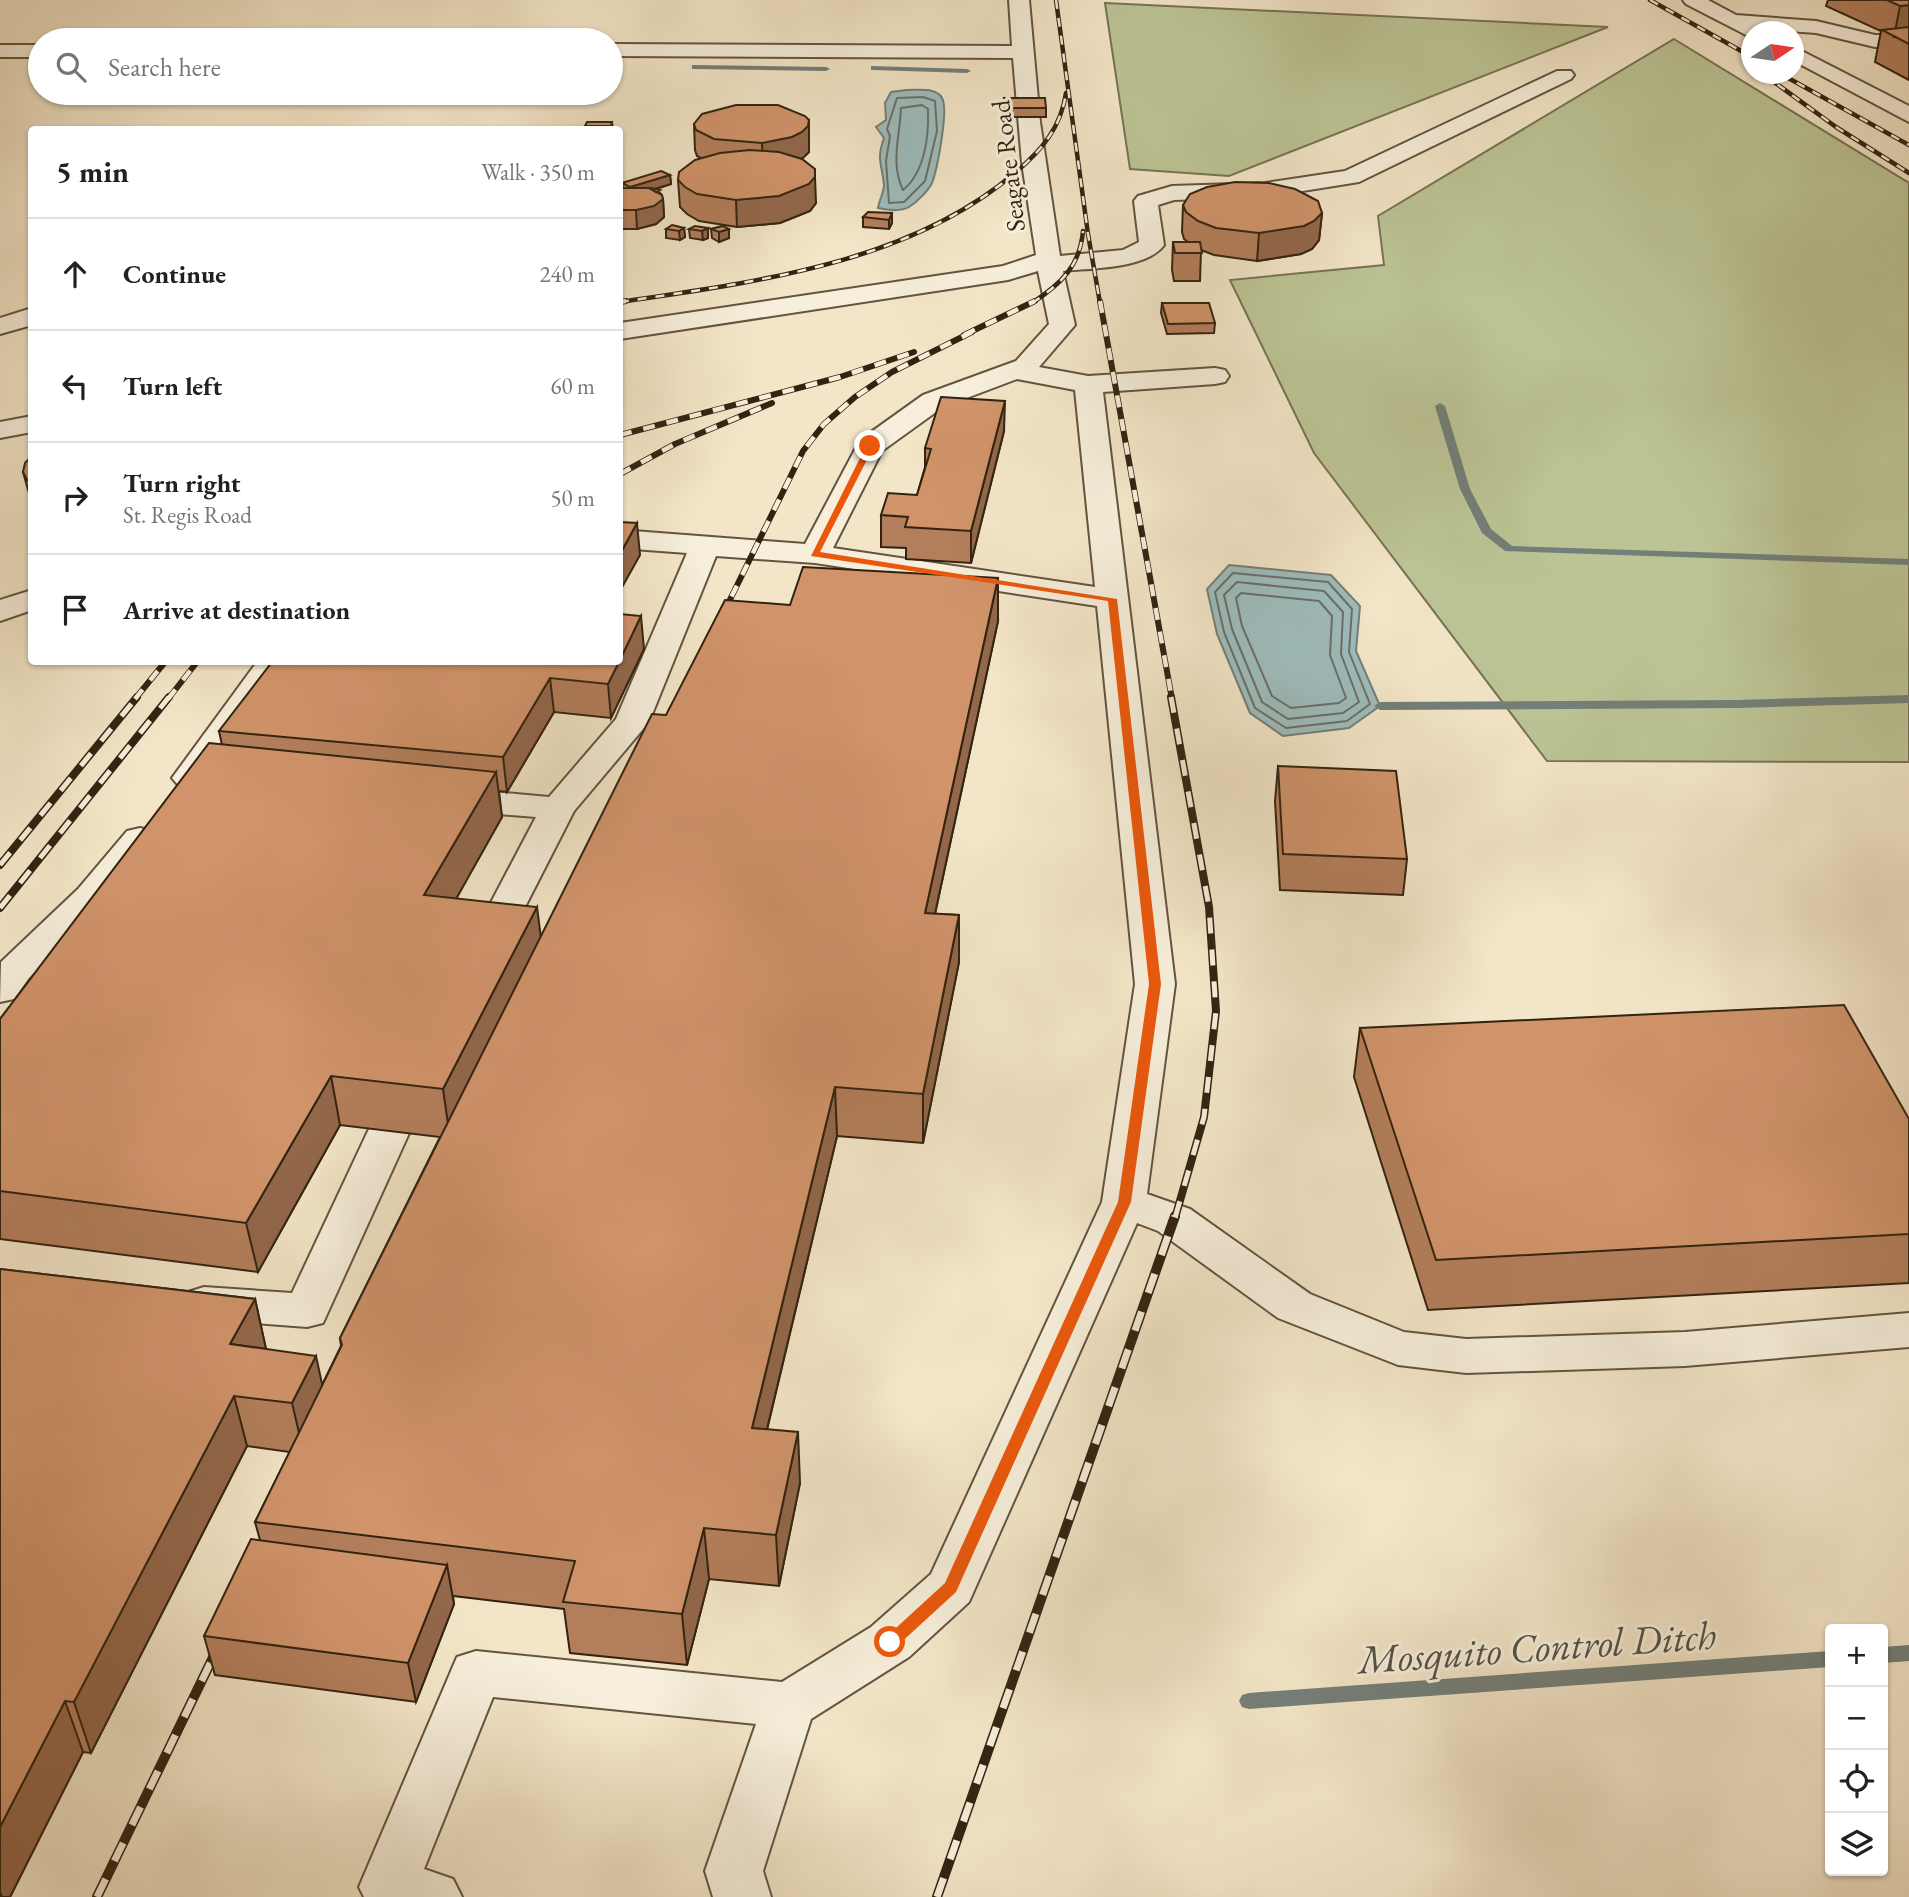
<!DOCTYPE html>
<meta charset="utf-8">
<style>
body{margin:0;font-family:"EB Garamond",serif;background:#f6f6f6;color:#202124}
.controls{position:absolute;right:21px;bottom:21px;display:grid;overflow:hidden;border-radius:7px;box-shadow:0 2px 5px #0004}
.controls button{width:63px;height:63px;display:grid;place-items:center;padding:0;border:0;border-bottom:2px solid #e0e0e0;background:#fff;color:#202124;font:35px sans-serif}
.compass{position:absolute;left:1741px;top:21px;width:63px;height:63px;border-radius:50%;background:#fff;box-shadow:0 2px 5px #0004;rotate:77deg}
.stop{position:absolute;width:21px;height:21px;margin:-16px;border:5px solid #ea580c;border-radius:50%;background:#fff}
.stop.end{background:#ea580c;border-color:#fff;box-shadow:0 2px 7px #0008}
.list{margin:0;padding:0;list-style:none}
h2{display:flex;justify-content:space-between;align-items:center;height:91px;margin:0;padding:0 28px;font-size:30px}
h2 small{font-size:23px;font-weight:400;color:#757577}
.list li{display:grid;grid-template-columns:46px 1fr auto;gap:21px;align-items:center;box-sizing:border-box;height:112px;padding:0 28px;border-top:2px solid #e0e0e0}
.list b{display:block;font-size:26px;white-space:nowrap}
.list p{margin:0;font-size:23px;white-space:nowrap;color:#757577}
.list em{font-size:23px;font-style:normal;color:#757577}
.icon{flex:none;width:38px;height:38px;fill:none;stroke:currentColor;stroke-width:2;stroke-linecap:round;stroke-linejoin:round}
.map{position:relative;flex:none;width:1909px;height:1897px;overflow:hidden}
.search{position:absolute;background:#fff;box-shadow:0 2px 5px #0004;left:28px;top:28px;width:595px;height:77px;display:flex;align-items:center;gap:18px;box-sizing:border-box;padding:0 24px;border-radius:38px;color:#757577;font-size:26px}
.panel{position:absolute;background:#fff;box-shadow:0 2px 5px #0004;left:28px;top:126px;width:595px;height:539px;border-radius:7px}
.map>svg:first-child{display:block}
.green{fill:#bcc495;stroke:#777453;stroke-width:2}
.water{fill:#9ebdbe;stroke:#737f79;stroke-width:2}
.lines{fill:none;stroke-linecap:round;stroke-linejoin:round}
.shore{stroke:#687068;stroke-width:2}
.stream{fill:#737f79;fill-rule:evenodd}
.minor-casing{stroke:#62543f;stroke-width:4}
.minor{fill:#f7efdb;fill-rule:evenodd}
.rail-far3-casing{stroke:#322311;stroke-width:4.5}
.rail-far2-casing{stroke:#322311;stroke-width:6}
.rail-far1-casing{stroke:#322311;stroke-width:8}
.rail-casing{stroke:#322311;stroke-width:10}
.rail-far3{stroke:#f7efdb;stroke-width:2.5;stroke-dasharray:9;stroke-linecap:butt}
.rail-far2{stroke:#f7efdb;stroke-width:4.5;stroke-dasharray:12;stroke-linecap:butt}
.rail-far1{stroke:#f7efdb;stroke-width:5;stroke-dasharray:16;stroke-linecap:butt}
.rail{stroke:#f7efdb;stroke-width:7;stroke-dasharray:20;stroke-linecap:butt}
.wall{fill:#b37e5b;stroke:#322311;stroke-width:2}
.shaded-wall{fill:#92674a;stroke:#322311;stroke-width:2}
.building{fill:#d0936a;stroke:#322311;stroke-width:2}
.route{fill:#ea580c}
.labels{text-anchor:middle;stroke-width:6;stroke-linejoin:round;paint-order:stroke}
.far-street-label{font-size:26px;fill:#322311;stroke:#f7efdb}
.near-water-label{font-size:40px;font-style:italic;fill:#525145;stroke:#f7efdb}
</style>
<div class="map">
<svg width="1909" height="1897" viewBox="0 0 1909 1897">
<rect width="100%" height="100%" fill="#f3e6c8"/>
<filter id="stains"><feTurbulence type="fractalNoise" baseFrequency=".00286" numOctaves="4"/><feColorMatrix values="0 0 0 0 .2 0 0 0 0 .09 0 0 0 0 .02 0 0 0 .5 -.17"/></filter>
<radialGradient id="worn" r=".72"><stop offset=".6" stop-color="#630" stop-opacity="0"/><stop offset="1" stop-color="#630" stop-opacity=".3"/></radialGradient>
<g class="green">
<path d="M1105 3 1608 27 1229 176 1130 169Z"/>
<path d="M1674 39 1909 183V762L1547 761 1314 453 1230 280 1384 265 1378 216Z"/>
</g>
<g class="water">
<path d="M907 90C917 90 936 87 942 98 949 109 937 170 932 183 928 191 917 202 909 207 900 212 888 210 878 208 879 201 884 192 884 185 882 164 876 160 884 138L876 127 886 120 885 103 891 92Z"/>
<path d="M1229 565 1331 575 1360 606 1356 651 1380 706 1349 728 1283 736 1250 713 1217 634 1207 589Z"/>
</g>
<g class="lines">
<g class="shore">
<path d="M923 97 935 101 937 131 925 181 904 202 889 203 886 161 890 136 887 129 897 98Z"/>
<path d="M922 105 928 109C929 136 925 172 903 190 890 163 900 136 901 108Z"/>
<path d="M1233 573 1328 582 1352 609 1349 652 1370 704 1347 721 1286 728 1255 708 1224 632 1215 592Z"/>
<path d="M1237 582 1324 591 1343 612 1341 654 1359 702 1343 713 1288 719 1262 702 1232 629 1224 595Z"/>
<path d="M1241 593 1319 601 1332 616 1330 655 1346 698 1339 703 1291 708 1272 696 1242 626 1236 598Z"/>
</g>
<g class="stream">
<path d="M692 65 826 67 830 69 826 71 695 69H692Z"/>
<path d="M871 66 967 69 971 71 967 73 874 70H871Z"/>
<path d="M1440 403 1445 406 1470 489 1491 529 1512 546 1909 559V565L1505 551 1482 533 1460 489 1435 406Z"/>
<path d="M1909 695V703L1738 708 1380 710 1374 706 1380 702 1738 700Z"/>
<path d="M1909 1645V1661L1883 1663V1647Z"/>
<path d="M1830 1651V1667L1249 1709 1242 1707 1239 1701 1242 1695 1249 1693Z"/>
</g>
<defs>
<g id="minor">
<path d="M1009 0H1029L1040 122 1060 256 1123 250 1139 242 1134 201 1138 196 1172 186 1265 183 1345 171 1557 71H1571L1574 75 1571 79 1359 182 1265 197 1174 200 1158 205 1164 245C1147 269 1091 268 1063 271L1075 325 1039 367 1088 376 1215 368 1225 370 1229 376 1225 382 1215 384 1103 392 1175 984 1147 1194 1190 1209 1310 1294 1404 1332 1466 1339 1685 1332 1909 1313V1347L1685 1366 1466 1373 1398 1365 1278 1318 1158 1231 1137 1223 969 1602 909 1657 811 1719 763 1871 771 1897H713L705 1871 756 1724 493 1697 424 1869 453 1879 462 1897H364L359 1887 457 1657 476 1651 782 1682 871 1627 931 1574 1102 1202 1135 984 1097 606 815 563 716 556 649 722 574 811 500 956 486 960 472 956 467 948 536 817 448 810 435 807 430 799 435 791 448 788 549 797 616 719 687 553 620 548V530L805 544 860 440 923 395 1016 361 1049 324 1038 271 1008 280 620 339V323L1003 266 1036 255 1022 163 1013 58 611 56V44L1012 46ZM1017 379 1075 390 1095 587 833 548 882 451 943 407Z"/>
<path d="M1683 0H1708L1736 15 1816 21 1875 35H1909V47H1875L1816 33 1761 29 1763 32H1752V38L1686 4Z"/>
<rect x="0" y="45" width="40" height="12"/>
<path d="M1794 47 1909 106V122L1794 61Z"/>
<path d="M32 308V325L0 334V318Z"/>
<path d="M32 416V432L0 438V422Z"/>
<path d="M32 590V610L0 621V600Z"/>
<path d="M257 662H289L212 772 217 779 211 786 199 790 178 785 172 778Z"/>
<path d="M140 828 153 831 158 839 153 847 104 905 29 978 14 999 0 1002 1 962 78 889 127 831Z"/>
<path d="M389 1117 404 1121 410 1131 323 1323 307 1327 204 1319 188 1314 181 1303 188 1292 204 1287 292 1293 368 1131 374 1121Z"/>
</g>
</defs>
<use href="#minor" class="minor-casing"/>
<use href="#minor" class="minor"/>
<defs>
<g id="rail-far3">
<path d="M1056 0 1088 234 1100 303"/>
<path d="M1650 0 1752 57"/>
<path d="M1763 74 1836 127 1909 173"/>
<path d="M1781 74 1909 145"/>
<path d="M620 302C754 282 909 264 1016 172 1042 150 1061 127 1066 93"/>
<path d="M1032 303C1061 284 1080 266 1083 231"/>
</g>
<g id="rail-far2">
<path d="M1100 301 1172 699"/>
<path d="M620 302 626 301"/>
<path d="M964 335 1035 301"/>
<path d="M620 435 840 377 914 352"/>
<path d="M620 474 675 444 772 403"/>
<path d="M721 618 803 451 824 424 855 397 892 372 972 332"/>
<path d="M135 699 165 662"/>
<path d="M168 699 197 662"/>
</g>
<g id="rail-far1">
<path d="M1171 697 1209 907 1216 1011 1204 1117 1175 1218"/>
<path d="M0 865 137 697"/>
<path d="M0 908 169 697"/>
</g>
<g id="rail">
<path d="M97 1897 220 1643"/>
<path d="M937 1897 1175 1216"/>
</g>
</defs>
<use href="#rail-far3" class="rail-far3-casing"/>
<use href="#rail-far2" class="rail-far2-casing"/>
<use href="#rail-far1" class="rail-far1-casing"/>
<use href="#rail" class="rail-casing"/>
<use href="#rail-far3" class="rail-far3"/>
<use href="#rail-far2" class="rail-far2"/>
<use href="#rail-far1" class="rail-far1"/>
<use href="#rail" class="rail"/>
</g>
<g class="wall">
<path d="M1828 0H1909V80L1875 62 1881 31 1826 6Z"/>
<path d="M1004 98 1046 108V117H1005Z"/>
<path d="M809 120V152L801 159 816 203 810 211 780 223 737 227 699 221 687 214 680 207 678 180 701 158 697 156 695 150 694 124Z"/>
<path d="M612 122 613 130H586L585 126Z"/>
<path d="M670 175 671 184 656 189 661 194 663 199 664 217 656 224 637 229H620V188H623L622 183Z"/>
<path d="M1183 205 1322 213 1319 240 1312 249 1301 254 1257 261 1214 255 1201 250 1200 281H1174L1172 270 1173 242H1188L1184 239 1182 232Z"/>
<path d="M892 213V223L889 229 863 227V217Z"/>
<path d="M723 226 729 238 719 242 712 238 711 229Z"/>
<path d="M684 228 685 237 680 240 666 238V229Z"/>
<path d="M708 228V238L703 240 690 238 689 229Z"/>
<path d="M1162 303 1215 323 1214 333 1167 334 1161 313Z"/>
<path d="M1004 431 971 563 906 559V548L881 547V515L917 495 925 467V448Z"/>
<path d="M32 456V504L23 472Z"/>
<path d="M998 621 935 914 959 915V962L923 1143 837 1136 767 1430 800 1483 779 1586 709 1579 687 1665 570 1653 564 1609 453 1596 454 1604 416 1702 215 1675 204 1636 260 1540 255 1522 290 1452 247 1446 91 1753 83 1752 10 1897H0V1269L255 1299 266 1349 322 1385 341 1346 340 1338 440 1137 340 1125 258 1272 0 1239V1019L222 745 219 731 644 649 611 718 554 712 507 792 499 791 502 817 456 898 541 936 666 715Z"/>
<path d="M1278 766 1407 859 1403 895 1280 890 1275 801Z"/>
<path d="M1360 1028 1909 1119V1283L1428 1310 1354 1077Z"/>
</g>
<g class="shaded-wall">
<path d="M1909 5V35L1894 37 1900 6Z"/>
<path d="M809 120V152L803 158 793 163 763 169 762 143Z"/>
<path d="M670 175 671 184 631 196 630 187Z"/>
<path d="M815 177 816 203 810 211 780 223 737 227 736 200Z"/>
<path d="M663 199 664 217 656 224 637 229 636 210Z"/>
<path d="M892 213V223L889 229V220Z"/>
<path d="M1322 213 1319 240 1312 249 1301 254 1257 261 1259 233Z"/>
<path d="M684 228 685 237 680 240 679 231Z"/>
<path d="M708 228V238L703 240 702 231Z"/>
<path d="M729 229V238L719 242V232Z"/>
<path d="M1005 401 1004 431 971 563V531Z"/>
<path d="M637 523 640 555 620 591V554Z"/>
<path d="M998 578V621L925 960V913Z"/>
<path d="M641 616 644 649 611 718 608 684Z"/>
<path d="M550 678 554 712 507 792 503 757Z"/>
<path d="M496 772 502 817 432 942 424 895Z"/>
<path d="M537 907 543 954 450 1138 443 1089Z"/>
<path d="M959 915V962L923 1143V1094Z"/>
<path d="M331 1076 340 1125 258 1272 246 1223Z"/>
<path d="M835 1087 837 1136 755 1479 752 1428Z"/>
<path d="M255 1299 266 1349 230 1344Z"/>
<path d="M316 1356 327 1407 304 1454 292 1403Z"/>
<path d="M234 1396 247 1446 91 1753 74 1702Z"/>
<path d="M798 1432 800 1483 779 1586 776 1535Z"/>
<path d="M704 1528 709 1579 687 1665 682 1614Z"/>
<path d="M447 1565 454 1604 416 1702 408 1663Z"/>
<path d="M65 1701 83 1752 10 1897H2L0 1892V1827Z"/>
</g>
<g class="building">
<path d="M1887 0H1909V5L1900 6Z"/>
<path d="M1909 27V44L1882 30Z"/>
<path d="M1004 98H1045L1046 108H1005Z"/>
<path d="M736 105H778L805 116 809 120 808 126 802 132 792 137 762 143 714 139 696 130 694 124 702 114Z"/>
<path d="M587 122H612L611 126H585Z"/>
<path d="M750 150 779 152 802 159 815 169V177L809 184 779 196 736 200 697 194 685 187 678 180 679 172 695 160 720 153Z"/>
<path d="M661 171 670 175 630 187 622 183Z"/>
<path d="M1235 182 1269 183 1295 189 1318 201 1322 213 1314 221 1304 226 1259 233 1216 228 1198 221 1186 212 1183 205 1190 194 1207 187Z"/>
<path d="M620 188H649L662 195 663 199 654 206 636 210H620Z"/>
<path d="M650 188H651L660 190 656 192Z"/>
<path d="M868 212 892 213 889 220 863 217Z"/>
<path d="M672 225 684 228 679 231 666 229Z"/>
<path d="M695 226 708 228 702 231 689 229Z"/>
<path d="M723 226 729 229 719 232 711 229Z"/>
<path d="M1173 242H1200L1202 253H1175Z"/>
<path d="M1162 303H1209L1215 323 1168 324Z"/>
<path d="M941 397 1005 401 971 531 905 527 908 517 881 515 888 493 917 495 931 449 925 448Z"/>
<path d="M32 456V482L27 480 23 472 25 463Z"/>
<path d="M620 522 637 523 620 554Z"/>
<path d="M803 567 998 578 925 913 959 915 923 1094 835 1087 752 1428 798 1432 776 1535 704 1528 682 1614 563 1602 575 1561 255 1522 342 1345 340 1338 652 714 666 715 725 600 790 605Z"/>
<path d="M620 614 641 616 620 660Z"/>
<path d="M272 662H619L608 684 550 678 503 757 219 731Z"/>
<path d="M209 743 496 772 424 895 537 907 443 1089 331 1076 246 1223 0 1191V1019Z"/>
<path d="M1278 766 1396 771 1407 859 1283 854Z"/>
<path d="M1844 1005 1909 1119V1234L1436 1260 1360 1028Z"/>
<path d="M0 1269 255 1299 230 1344 316 1356 292 1403 234 1396 74 1702 65 1701 0 1827Z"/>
<path d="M251 1539 447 1565 408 1663 204 1636Z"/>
</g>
<path class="route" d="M870 444 874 446 820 552 1117 599 1161 984 1131 1202 956 1592 896 1647 890 1649 882 1642 885 1638 945 1583 1118 1202 1149 984 1108 601 811 556 866 446Z"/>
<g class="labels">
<g class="far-street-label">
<text transform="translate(1008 166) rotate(-97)" y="9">Seagate Road</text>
</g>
<g class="near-water-label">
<text transform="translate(1537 1647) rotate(-4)" y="14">Mosquito Control Ditch</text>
</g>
</g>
<rect width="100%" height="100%" filter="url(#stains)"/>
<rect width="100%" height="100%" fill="url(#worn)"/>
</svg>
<div class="controls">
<button>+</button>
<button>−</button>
<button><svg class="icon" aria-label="locate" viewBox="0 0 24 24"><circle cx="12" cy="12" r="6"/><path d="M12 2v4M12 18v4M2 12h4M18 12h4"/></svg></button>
<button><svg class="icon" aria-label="layers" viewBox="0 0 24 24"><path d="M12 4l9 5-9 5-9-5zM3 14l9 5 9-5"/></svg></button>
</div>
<svg class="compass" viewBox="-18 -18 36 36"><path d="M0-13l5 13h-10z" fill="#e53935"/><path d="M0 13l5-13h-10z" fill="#757577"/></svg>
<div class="stop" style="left:890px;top:1642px"></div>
<div class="stop end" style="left:870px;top:446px"></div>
<div class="search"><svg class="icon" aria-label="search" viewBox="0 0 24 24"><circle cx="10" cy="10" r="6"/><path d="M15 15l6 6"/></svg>Search here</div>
<section class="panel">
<h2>5 min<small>Walk · 350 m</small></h2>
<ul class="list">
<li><svg class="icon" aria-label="ahead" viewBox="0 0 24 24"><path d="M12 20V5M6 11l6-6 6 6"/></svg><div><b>Continue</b></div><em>240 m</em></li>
<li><svg class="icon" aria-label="left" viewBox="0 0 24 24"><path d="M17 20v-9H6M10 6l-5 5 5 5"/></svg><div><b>Turn left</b></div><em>60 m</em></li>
<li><svg class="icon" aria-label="right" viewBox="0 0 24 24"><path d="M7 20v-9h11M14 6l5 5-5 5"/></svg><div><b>Turn right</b><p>St. Regis Road</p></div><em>50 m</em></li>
<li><svg class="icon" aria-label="arrive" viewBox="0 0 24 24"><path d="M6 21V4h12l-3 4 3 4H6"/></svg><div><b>Arrive at destination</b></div></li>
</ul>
</section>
</div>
